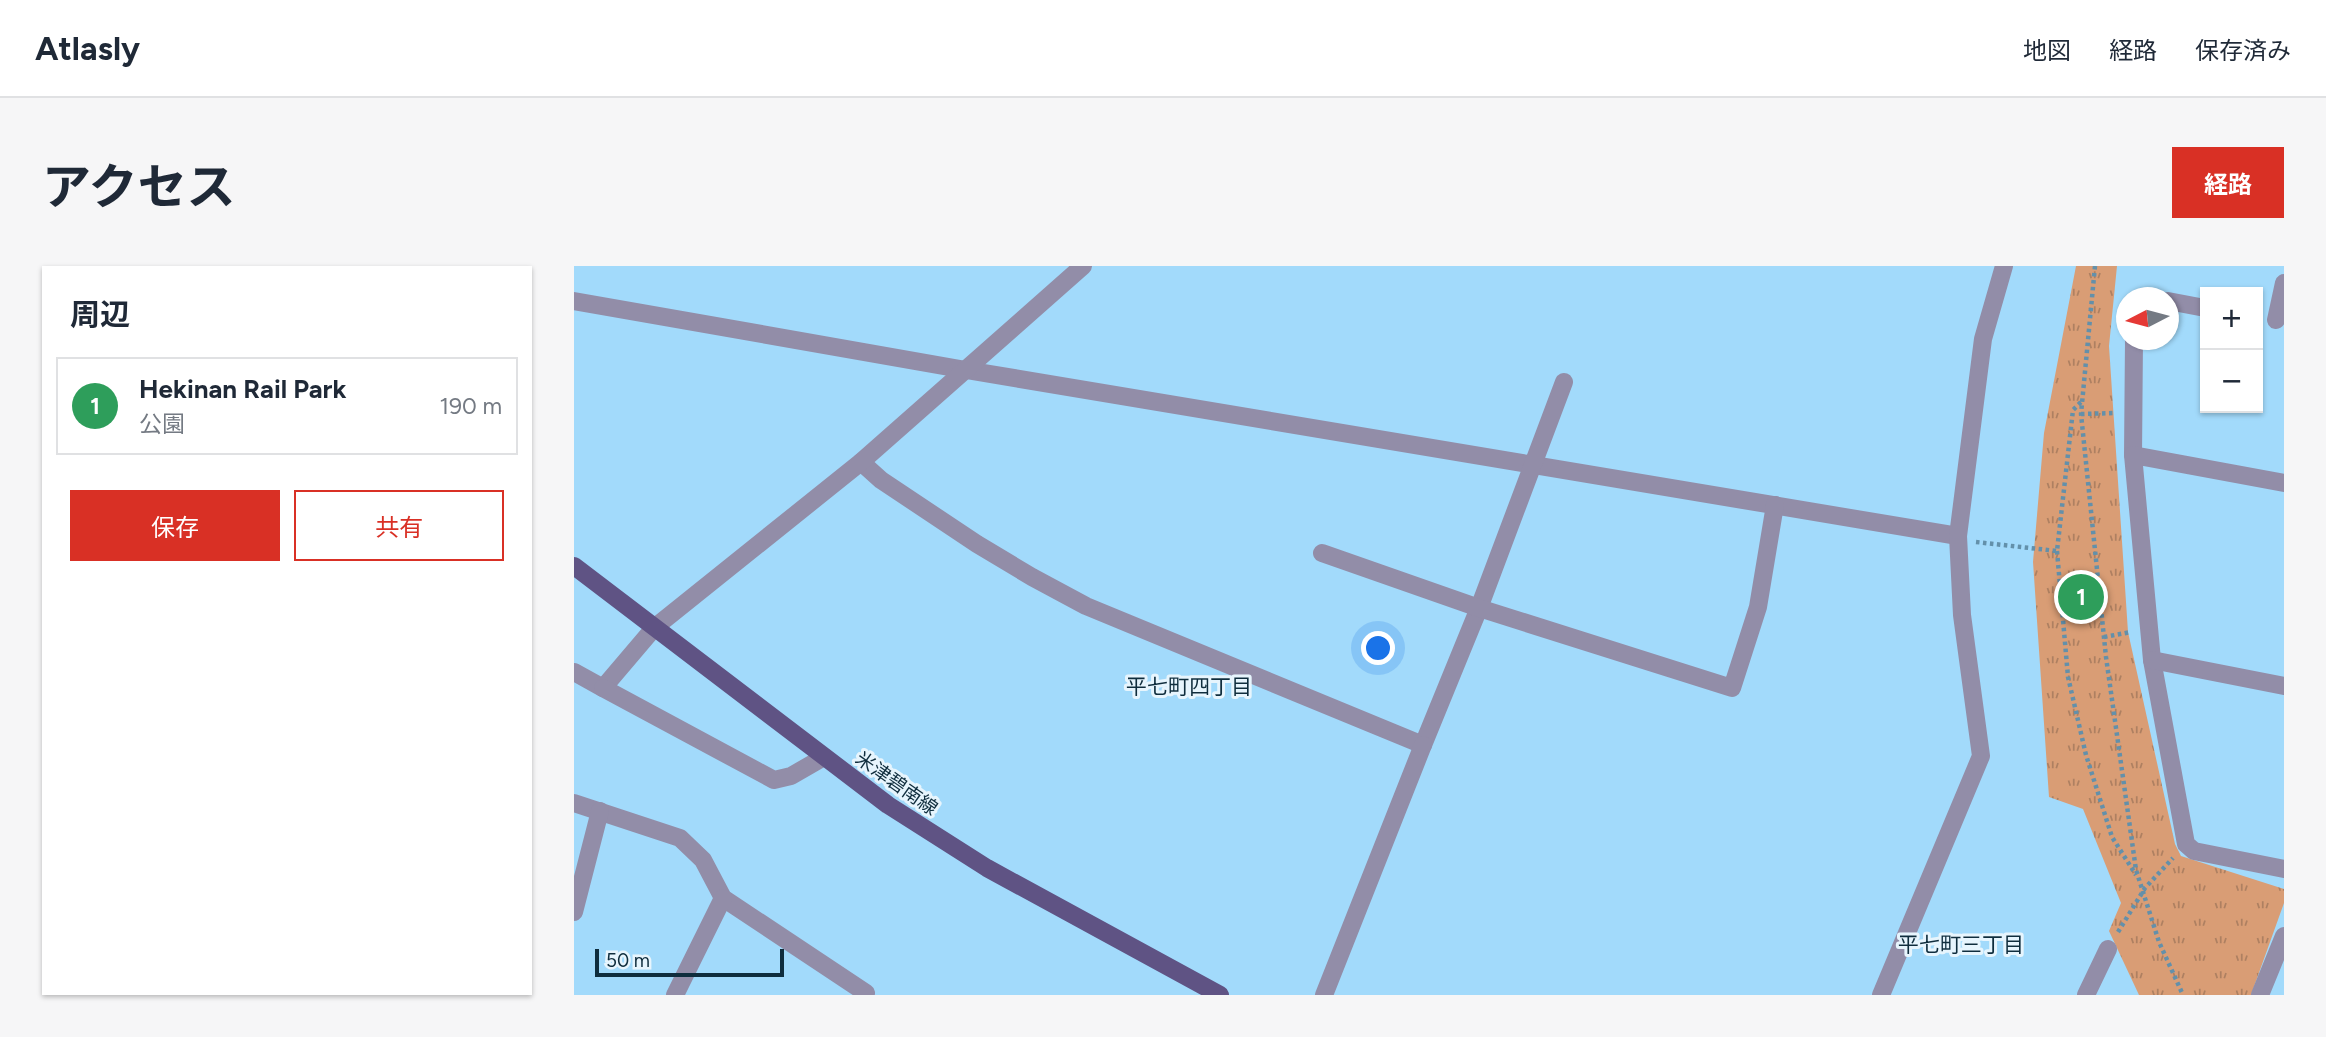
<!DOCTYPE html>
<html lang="ja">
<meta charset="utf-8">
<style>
body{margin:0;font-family:Figtree,"Noto Sans JP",sans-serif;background:#f6f6f7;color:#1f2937}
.controls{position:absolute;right:21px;top:21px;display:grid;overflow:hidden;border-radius:0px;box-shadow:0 2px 5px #0004}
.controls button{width:63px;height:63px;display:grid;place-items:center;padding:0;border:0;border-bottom:2px solid #e0e1e3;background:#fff;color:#1f2937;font:35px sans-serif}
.compass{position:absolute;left:1542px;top:21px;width:63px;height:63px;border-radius:50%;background:#fff;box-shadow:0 2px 5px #0004;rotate:264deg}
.scale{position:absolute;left:21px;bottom:18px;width:189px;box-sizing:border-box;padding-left:7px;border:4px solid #0f2d3d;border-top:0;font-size:19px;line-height:24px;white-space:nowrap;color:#0f2d3d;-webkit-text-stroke:5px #e7f5fd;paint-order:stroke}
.you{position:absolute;left:805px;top:383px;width:24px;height:24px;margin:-18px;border:5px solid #fff;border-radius:50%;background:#1a73e8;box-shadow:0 0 0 10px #1a73e833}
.badge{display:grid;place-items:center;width:46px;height:46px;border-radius:50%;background:#d93025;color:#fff;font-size:23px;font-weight:700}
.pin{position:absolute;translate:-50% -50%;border:4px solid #fff;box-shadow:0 2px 7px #0006}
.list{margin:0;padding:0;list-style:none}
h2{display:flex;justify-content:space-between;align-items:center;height:91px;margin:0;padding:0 28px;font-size:30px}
h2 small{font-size:23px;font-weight:400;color:#747a83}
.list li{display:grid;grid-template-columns:46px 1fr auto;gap:21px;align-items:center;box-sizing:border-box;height:98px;margin:0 14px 14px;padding:0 14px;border:2px solid #e0e1e3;border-radius:0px}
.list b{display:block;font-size:26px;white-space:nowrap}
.list p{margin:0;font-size:23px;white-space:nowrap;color:#747a83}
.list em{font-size:23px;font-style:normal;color:#747a83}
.actions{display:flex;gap:14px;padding:21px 28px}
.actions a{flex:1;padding:16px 0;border:2px solid #d93025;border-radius:0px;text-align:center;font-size:24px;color:#d93025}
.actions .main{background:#d93025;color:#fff}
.map{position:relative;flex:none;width:1710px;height:729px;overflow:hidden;border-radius:0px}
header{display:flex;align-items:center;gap:42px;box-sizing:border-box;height:98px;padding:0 35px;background:#fff;border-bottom:2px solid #e0e1e3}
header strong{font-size:33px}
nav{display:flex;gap:38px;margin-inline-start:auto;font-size:24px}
.intro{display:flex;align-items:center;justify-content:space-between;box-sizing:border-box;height:168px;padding:0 42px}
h1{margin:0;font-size:49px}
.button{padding:18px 32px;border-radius:0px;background:#d93025;color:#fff;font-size:24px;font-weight:700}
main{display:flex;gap:42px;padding:0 42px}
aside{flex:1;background:#fff;border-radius:0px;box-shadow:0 2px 5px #0004}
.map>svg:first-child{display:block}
.park{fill:url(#park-tufts)}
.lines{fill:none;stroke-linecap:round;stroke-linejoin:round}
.path{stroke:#6390aa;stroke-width:4.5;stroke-dasharray:3.5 3.5;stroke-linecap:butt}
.minor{stroke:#928da8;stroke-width:18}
.major{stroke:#5f5384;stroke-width:18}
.labels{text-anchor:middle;stroke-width:6;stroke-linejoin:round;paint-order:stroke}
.street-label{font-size:19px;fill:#0f2d3d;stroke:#e7f5fd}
.neighbourhood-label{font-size:21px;fill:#0f2d3d;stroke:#e7f5fd}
</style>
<header>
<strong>Atlasly</strong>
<nav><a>地図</a><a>経路</a><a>保存済み</a></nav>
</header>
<div class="intro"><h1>アクセス</h1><a class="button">経路</a></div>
<main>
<aside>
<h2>周辺<small></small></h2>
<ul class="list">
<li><span class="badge" style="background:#2e9e5b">1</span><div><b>Hekinan Rail Park</b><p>公園</p></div><em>190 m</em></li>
</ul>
<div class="actions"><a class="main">保存</a><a>共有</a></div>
</aside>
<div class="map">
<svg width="1710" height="729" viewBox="0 0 1710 729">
<defs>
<pattern id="park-tufts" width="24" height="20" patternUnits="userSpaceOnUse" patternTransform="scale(1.75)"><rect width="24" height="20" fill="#d99d75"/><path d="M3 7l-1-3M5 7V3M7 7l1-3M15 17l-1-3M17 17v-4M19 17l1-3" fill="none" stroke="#ae8061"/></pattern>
</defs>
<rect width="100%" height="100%" fill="#a2dafb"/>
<path class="park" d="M1502 0H1543L1535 80 1554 366 1601 578 1607 590 1710 623V637L1677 729H1565L1535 665 1547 637 1509 543 1475 531 1459 296 1470 167Z"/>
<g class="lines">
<g class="path">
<path d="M1521 0 1507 148 1532 391 1562 604 1585 676 1609 729"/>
<path d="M1507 148 1541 147"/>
<path d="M1402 276 1483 285 1499 144 1508 135"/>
<path d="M1483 285 1494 411 1512 489 1538 571 1562 609"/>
<path d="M1530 371 1557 366"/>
<path d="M1544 666 1571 622 1599 592"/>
</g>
<g class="minor">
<path d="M1571 32H1575"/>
<path d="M0 35 392 104 1384 270"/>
<path d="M1594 35 1631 42"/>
<path d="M1702 54 1710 17"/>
<path d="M1559 189 1560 74"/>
<path d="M287 196 307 214 403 278 458 311 512 340 849 479 905 342 990 116"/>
<path d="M1710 217 1559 189 1578 394 1612 578 1620 585 1710 603"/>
<path d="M748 287 905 342 1158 422 1184 341 1201 239"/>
<path d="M1578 394 1710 420"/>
<path d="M0 406 29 422 80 362 287 196 509 0"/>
<path d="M29 422 200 514 217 510 250 491"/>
<path d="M0 537 106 572 129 594 149 632 292 727"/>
<path d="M0 646 26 545"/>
<path d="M101 729 149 632"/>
<path d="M750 729 849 479"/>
<path d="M1307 729 1407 490 1388 349 1384 270 1409 73 1430 0"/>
<path d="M1512 729 1534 683"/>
<path d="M1686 729 1710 670"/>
</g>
<path class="major" d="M0 300 314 539 413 602 646 729"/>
</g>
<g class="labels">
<g class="street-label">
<text transform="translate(323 517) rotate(35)" y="7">米津碧南線</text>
</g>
<g class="neighbourhood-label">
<text x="615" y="428">平七町四丁目</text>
<text x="1387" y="686">平七町三丁目</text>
</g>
</g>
</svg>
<div class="controls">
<button>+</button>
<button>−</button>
</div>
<svg class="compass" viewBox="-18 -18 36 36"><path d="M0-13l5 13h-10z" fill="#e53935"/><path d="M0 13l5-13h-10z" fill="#747a83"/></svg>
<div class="scale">50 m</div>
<div class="you"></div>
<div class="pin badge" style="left:1507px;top:331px;background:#2e9e5b">1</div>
</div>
</main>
